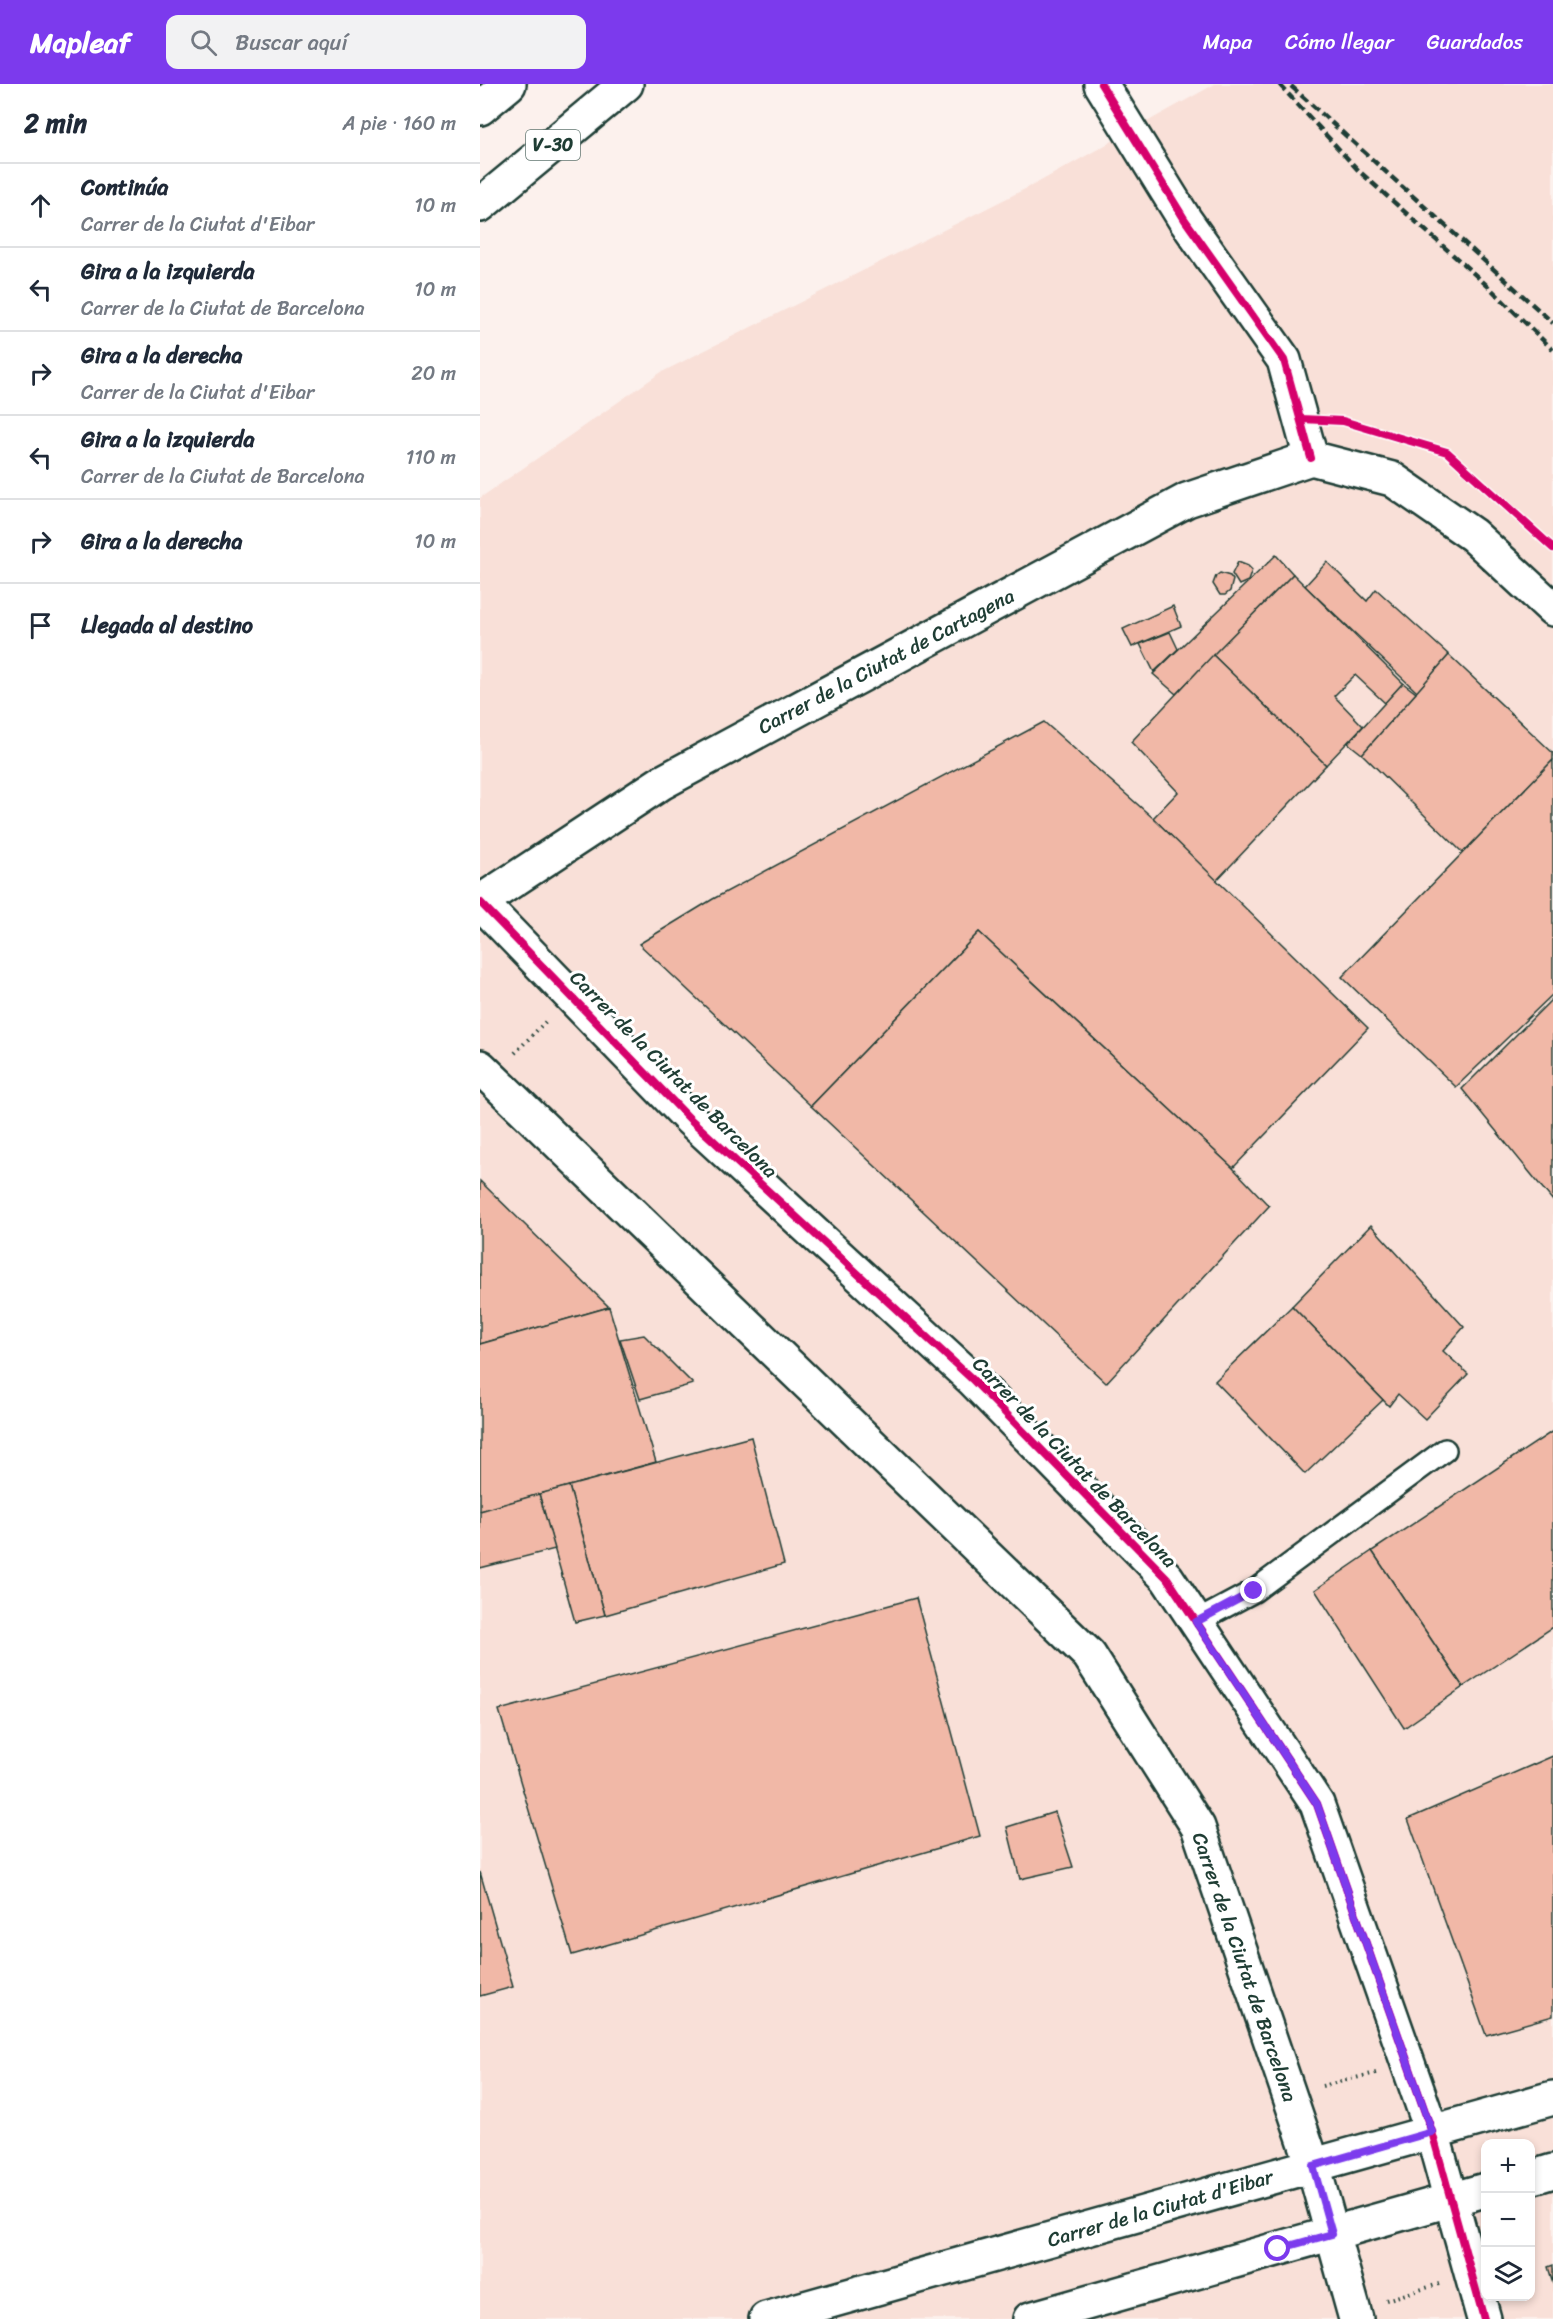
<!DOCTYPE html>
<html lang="es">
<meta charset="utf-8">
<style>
body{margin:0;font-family:Sriracha,sans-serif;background:#f2f2f3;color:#1f2937}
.controls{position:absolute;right:18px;bottom:18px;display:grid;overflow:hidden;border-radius:12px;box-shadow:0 3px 9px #0003}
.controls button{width:54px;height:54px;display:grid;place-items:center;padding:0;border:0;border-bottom:2px solid #e0e1e3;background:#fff;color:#1f2937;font:30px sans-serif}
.stop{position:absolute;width:18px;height:18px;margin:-14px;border:4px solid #7c3aed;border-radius:50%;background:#fff}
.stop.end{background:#7c3aed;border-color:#fff;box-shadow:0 2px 6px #0008}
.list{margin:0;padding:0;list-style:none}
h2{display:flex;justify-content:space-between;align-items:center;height:78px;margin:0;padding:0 24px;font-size:26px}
h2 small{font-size:20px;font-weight:400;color:#747a83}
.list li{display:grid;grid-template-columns:39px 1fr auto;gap:18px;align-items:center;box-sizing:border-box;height:84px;padding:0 24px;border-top:2px solid #e0e1e3}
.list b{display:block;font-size:22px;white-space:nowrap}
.list p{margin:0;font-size:20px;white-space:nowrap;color:#747a83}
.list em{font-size:20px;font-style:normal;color:#747a83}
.icon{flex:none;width:33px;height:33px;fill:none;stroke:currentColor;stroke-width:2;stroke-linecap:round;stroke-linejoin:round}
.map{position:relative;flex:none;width:1073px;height:2235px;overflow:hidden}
header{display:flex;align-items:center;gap:36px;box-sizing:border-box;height:84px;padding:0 30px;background:#7c3aed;color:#fff}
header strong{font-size:28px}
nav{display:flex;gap:33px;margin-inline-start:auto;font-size:21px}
.search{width:420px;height:54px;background:#f2f2f3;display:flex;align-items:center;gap:15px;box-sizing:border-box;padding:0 21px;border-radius:12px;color:#747a83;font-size:22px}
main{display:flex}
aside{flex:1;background:#fff}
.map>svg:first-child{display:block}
.built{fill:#f9e0d8;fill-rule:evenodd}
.building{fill:#f1b8a7;stroke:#1f3d34;stroke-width:1.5}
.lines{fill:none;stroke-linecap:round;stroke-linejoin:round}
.lane-casing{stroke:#1f3d34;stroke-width:26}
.street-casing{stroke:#1f3d34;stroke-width:38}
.highway-casing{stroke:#1f3d34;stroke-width:38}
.path{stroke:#1f3d34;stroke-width:4;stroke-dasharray:1.5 4.5;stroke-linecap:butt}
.lane{stroke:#fff;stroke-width:21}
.street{stroke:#fff;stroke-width:33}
.highway{stroke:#fff;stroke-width:33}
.rail{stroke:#1f3d34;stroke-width:4.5;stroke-dasharray:9 4.5;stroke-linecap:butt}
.cycleway-casing{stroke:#fff;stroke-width:11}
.cycleway{stroke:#d6006c;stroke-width:8}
.route{stroke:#7c3aed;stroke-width:8}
.labels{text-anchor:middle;stroke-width:6;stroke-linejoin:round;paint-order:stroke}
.shield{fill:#fff;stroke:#627771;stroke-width:1.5}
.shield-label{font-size:18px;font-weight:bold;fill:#1f3d34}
.street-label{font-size:20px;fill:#1f3d34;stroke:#fff}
</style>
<header>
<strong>Mapleaf</strong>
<div class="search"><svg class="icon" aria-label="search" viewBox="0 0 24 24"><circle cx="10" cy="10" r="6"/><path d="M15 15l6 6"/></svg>Buscar aquí</div>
<nav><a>Mapa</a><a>Cómo llegar</a><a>Guardados</a></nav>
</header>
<main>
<aside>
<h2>2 min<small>A pie · 160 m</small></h2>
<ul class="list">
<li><svg class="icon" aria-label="ahead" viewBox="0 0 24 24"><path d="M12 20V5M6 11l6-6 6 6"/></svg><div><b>Continúa</b><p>Carrer de la Ciutat d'Eibar</p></div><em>10 m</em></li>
<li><svg class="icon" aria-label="left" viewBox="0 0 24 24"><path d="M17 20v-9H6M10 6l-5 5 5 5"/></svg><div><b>Gira a la izquierda</b><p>Carrer de la Ciutat de Barcelona</p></div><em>10 m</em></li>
<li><svg class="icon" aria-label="right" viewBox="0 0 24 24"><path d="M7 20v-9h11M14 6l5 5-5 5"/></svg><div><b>Gira a la derecha</b><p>Carrer de la Ciutat d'Eibar</p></div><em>20 m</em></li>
<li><svg class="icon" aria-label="left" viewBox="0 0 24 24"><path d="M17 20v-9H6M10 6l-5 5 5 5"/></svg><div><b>Gira a la izquierda</b><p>Carrer de la Ciutat de Barcelona</p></div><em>110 m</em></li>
<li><svg class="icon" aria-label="right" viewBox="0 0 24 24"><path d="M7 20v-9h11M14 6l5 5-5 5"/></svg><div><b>Gira a la derecha</b></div><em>10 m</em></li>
<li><svg class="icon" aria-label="arrive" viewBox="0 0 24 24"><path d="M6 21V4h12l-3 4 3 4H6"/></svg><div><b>Llegada al destino</b></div></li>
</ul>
</aside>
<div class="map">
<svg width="1073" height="2235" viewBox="0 0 1073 2235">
<rect width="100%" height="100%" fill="#fcf1ed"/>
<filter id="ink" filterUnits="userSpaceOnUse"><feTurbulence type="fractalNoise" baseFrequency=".0167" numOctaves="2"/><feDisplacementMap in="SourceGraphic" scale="12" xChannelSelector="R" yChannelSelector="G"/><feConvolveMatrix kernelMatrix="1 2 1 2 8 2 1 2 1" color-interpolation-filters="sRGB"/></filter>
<g filter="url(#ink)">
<path class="built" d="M735 0H1073V2235H0V414L180 289 557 99ZM1005 2060H1050V2212H1005Z"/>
<g class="building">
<path d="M796 471 813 490 696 610 673 590Z"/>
<path d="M758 478 768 482 772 486 768 497 759 501 752 490Z"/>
<path d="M847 478 887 517 896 505 969 571 937 608 825 502Z"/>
<path d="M740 489 750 492 753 496 750 507 745 511H740L733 500 736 492Z"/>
<path d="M813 490 923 599 905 619 875 591 854 612 883 642 846 681 733 571Z"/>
<path d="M693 522 701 542 652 563 643 545Z"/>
<path d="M690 548 698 565 674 588 660 560Z"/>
<path d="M733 571 846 681 736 797 673 734 698 708 651 658Z"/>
<path d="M969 571 1073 669V676L983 769 882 670Z"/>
<path d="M923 599 936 609 882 670 868 659Z"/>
<path d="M564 638 673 734 888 944 753 1084 499 848 331 1022 159 860 233 815Z"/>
<path d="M1073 676V910L976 1003 862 893Z"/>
<path d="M499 848 753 1084 789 1122 626 1299 331 1022Z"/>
<path d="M1073 914V1117L982 1005Z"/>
<path d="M0 1097 129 1223 0 1260Z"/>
<path d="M891 1141 984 1243 963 1267 988 1290 945 1335 918 1310 909 1322 812 1222Z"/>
<path d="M812 1222 903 1316 825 1390 735 1297Z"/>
<path d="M129 1223 176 1378 0 1427V1260Z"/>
<path d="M164 1251 213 1300 160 1315 140 1255Z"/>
<path d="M1073 1347V1543L983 1603 892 1467Z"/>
<path d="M271 1353 304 1480 125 1531 89 1402Z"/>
<path d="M89 1402 125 1531 95 1538 59 1410Z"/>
<path d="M59 1410 75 1465 0 1484V1427Z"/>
<path d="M892 1467 983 1603 924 1644 835 1506Z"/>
<path d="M436 1514 500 1752 92 1871 19 1626Z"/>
<path d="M1073 1672V1932L1006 1951 928 1735Z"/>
<path d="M575 1728 593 1783 540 1795 527 1743Z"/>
<path d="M0 1788 33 1903 0 1912Z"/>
<path d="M1073 2181V2199L1068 2183Z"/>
</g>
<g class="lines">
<defs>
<path id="lane" d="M716 1538 774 1507 965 1366"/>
<g id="street">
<path d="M621 0 705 136 804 276 831 374"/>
<path d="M831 374 912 395 993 451 1073 525"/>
<path d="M0 818 209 1034 492 1295 687 1494 837 1720 952 2048 1004 2235"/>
<path d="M0 818 181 699 707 416 831 374"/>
<path d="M0 983 609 1571 718 1743 833 2081 876 2235"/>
<path d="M1050 2094 1073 2087"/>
<path d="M286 2235 1073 2014"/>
<path d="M550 2235 1005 2106"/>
</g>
<g id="highway">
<path d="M0 24 29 0"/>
<path d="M0 121 146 0"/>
</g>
</defs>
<use href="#lane" class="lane-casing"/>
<use href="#street" class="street-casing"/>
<use href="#highway" class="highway-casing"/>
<g class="path">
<path d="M35 969 67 936"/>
<path d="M842 2002 896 1989"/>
<path d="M906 2216 959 2200"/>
</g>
<use href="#lane" class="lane"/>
<use href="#street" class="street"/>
<use href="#highway" class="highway"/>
<g class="rail">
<path d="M799 0 879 87 1011 205 1073 266"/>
<path d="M811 2 1073 239"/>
</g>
<defs>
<g id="cycleway">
<path d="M621 0 705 136 804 276 831 374"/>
<path d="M821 335 863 337 967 368 1073 464"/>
<path d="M0 818 209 1034 492 1295 687 1494 837 1720 952 2048 1004 2235"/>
</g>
</defs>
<use href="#cycleway" class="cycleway-casing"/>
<use href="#cycleway" class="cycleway"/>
</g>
</g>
<g class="lines" filter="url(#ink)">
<path class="route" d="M774 1507 716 1538 837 1720 952 2048 833 2082 852 2150 798 2165"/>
</g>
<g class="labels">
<rect class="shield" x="46" y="46" width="54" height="30" rx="4.5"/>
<g class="shield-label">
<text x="73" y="67">V-30</text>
</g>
<g class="street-label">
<text transform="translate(406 577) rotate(-28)" y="7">Carrer de la Ciutat de Cartagena</text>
<text transform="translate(194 990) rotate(45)" y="7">Carrer de la Ciutat de Barcelona</text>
<text transform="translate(595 1378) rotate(46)" y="7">Carrer de la Ciutat de Barcelona</text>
<text transform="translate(765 1883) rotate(71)" y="7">Carrer de la Ciutat de Barcelona</text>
<text transform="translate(680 2124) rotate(-16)" y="7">Carrer de la Ciutat d'Eibar</text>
</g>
</g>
</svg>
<div class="controls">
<button>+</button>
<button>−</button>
<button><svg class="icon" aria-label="layers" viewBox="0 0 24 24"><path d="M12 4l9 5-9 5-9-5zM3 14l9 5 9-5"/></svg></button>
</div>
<div class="stop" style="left:798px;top:2165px"></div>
<div class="stop end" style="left:774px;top:1507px"></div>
</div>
</main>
